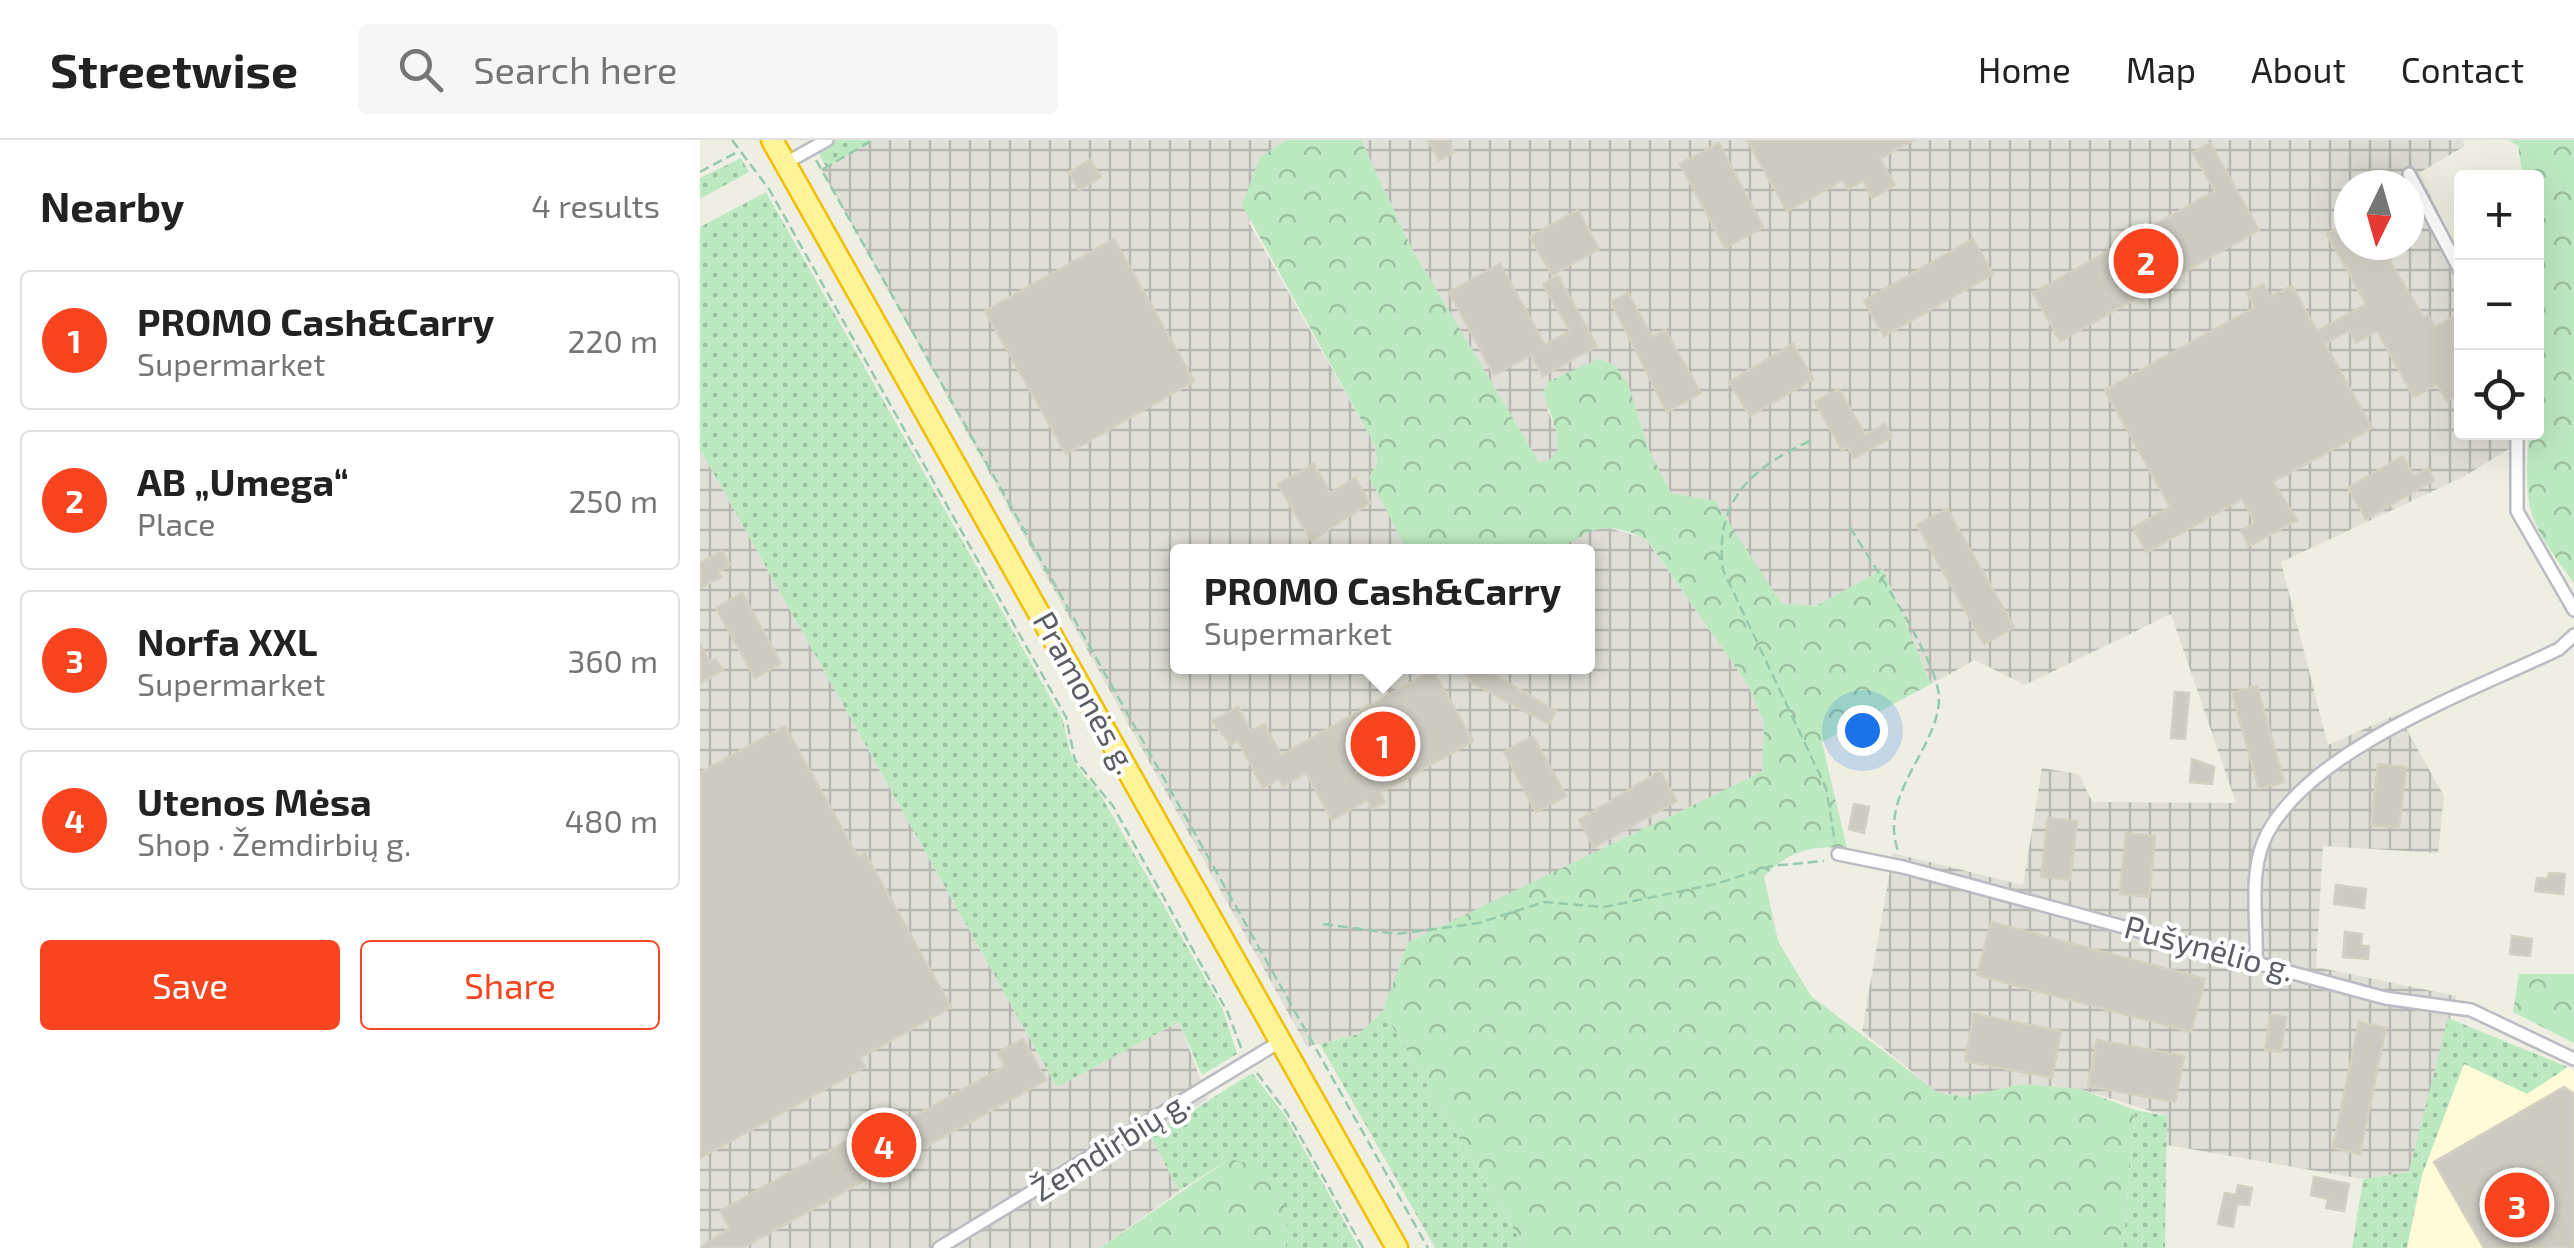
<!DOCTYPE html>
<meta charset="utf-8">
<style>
body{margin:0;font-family:"Exo 2",sans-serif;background:#f6f6f6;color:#222}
.controls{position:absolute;right:30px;top:30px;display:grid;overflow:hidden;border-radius:10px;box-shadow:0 10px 40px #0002}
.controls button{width:90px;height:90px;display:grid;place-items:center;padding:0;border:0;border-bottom:2px solid #e0e0e0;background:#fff;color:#222;font:50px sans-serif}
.compass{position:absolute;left:1634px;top:30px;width:90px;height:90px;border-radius:50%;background:#fff;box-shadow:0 10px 40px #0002;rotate:185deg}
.you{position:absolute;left:1162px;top:590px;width:35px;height:35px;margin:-25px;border:8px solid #fff;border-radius:50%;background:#1a73e8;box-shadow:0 0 0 15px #1a73e833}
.badge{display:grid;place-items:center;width:65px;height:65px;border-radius:50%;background:#f9451f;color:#fff;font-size:32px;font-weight:700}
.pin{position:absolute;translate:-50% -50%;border:5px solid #fff;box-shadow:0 2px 10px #0006}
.popup{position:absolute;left:470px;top:404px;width:425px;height:130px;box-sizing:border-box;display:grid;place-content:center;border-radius:10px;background:#fff;filter:drop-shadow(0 2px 8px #0005);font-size:32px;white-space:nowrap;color:#767676}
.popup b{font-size:38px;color:#222}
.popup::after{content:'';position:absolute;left:50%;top:100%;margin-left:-20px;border:20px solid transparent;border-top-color:#fff}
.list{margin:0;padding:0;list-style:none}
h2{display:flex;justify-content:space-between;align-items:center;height:130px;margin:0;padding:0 40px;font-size:42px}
h2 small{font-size:32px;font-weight:400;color:#767676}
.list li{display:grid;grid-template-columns:65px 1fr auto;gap:30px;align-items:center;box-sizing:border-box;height:140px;margin:0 20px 20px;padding:0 20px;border:2px solid #e0e0e0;border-radius:10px}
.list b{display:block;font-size:38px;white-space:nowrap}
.list p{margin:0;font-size:32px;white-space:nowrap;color:#767676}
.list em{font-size:32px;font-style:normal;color:#767676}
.actions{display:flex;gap:20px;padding:30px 40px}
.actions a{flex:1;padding:22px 0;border:2px solid #f9451f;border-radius:10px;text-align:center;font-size:35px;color:#f9451f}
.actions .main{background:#f9451f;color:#fff}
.icon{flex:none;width:55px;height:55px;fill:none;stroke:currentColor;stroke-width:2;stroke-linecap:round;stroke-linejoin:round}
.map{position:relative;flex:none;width:1874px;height:1108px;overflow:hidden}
header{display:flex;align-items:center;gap:60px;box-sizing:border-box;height:140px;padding:0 50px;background:#fff;border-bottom:2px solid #e0e0e0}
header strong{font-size:48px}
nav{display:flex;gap:55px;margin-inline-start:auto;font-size:35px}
.search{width:700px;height:90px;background:#f6f6f6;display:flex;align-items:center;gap:25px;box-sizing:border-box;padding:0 35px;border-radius:10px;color:#767676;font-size:38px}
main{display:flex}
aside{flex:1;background:#fff}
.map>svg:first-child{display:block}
.commercial{fill:#fffad8}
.industrial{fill:url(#industrial-grid);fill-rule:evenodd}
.grass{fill:url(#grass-dots)}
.forest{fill:url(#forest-crowns)}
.building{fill:#cccac1;stroke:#d4d0c0;stroke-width:2.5}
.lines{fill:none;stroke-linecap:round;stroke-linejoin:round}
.minor-casing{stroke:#babcc3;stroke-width:16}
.trunk-casing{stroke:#f2be00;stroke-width:25}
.path{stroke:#95caaa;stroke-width:2.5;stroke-dasharray:10 5;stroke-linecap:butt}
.minor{stroke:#fff;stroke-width:11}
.trunk{stroke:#fff399;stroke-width:20}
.labels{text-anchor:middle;stroke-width:8;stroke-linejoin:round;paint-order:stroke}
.street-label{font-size:32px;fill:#5b5e65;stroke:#fff}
</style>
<header>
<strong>Streetwise</strong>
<div class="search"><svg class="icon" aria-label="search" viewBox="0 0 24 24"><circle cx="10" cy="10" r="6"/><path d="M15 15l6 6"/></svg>Search here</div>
<nav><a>Home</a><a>Map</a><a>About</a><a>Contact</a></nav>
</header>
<main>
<aside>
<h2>Nearby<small>4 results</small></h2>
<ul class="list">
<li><span class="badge">1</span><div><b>PROMO Cash&amp;Carry</b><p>Supermarket</p></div><em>220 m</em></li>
<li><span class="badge">2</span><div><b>AB „Umega“</b><p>Place</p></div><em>250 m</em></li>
<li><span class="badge">3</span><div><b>Norfa XXL</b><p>Supermarket</p></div><em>360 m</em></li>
<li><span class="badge">4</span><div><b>Utenos Mėsa</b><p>Shop · Žemdirbių g.</p></div><em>480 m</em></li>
</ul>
<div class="actions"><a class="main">Save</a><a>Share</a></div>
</aside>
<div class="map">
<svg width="1874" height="1108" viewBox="0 0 1874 1108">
<defs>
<pattern id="industrial-grid" width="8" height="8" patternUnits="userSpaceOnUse" patternTransform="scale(2.5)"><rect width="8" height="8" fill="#dfdfd7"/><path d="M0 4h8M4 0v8" fill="none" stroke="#b8b8b2"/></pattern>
<pattern id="grass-dots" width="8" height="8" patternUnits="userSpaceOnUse" patternTransform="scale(2.5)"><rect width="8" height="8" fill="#bde9c1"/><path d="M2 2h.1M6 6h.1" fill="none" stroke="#9dc0a0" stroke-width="1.8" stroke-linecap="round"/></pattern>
<pattern id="forest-crowns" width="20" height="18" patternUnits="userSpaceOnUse" patternTransform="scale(2.5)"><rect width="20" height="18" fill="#bde9c1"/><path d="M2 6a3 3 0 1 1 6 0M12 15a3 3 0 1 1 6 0" fill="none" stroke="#9dc0a0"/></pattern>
</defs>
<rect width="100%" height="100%" fill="#efeee3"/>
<path class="commercial" d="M1764 923 1827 954 1868 927 1874 931V1108H1707L1722 1035Z"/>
<g class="industrial">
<path d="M173 0H586L560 17 549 83 675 305 677 323 670 337 707 411 478 412V526H888V412L844 411 888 389 909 388 946 399 1048 545 1064 582 1062 632 709 802 683 871 659 894 607 907 121 29Z"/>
<path d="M661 0H1762L1765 6 1719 33 1761 117V292L1825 293 1824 300 1763 337 1581 422 1628 605 1698 574 1744 656 1738 713 1623 706 1616 827 1756 856 1709 1032 1663 1039 1467 1005V976L1380 949 1323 944 1265 957 1237 952 1162 891 1193 713 1323 745 1342 628 1379 634 1392 662 1536 663 1471 474 1325 545 1275 520 1231 544 1183 429 1116 466 1081 463 1015 362 971 353 949 310 928 244 847 269 856 290 857 311 849 320 839 322 711 107ZM1649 45H1709V105H1649Z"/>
<path d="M0 309 357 947 479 882 508 959 451 997 479 1051 400 1108H0Z"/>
</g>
<g class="grass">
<path d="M111 0H173L126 27Z"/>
<path d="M41 18 49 32 0 59V38Z"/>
<path d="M66 52 363 580C371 620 372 623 399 652L523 870 537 914 502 935 479 882 357 947 0 309V87Z"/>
<path d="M683 871 825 1108H735L620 904 659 894Z"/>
<path d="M1748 878 1868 927 1827 954 1764 924 1722 1035 1707 1108H1652L1663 1039 1709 1032Z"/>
<path d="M552 933 584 974 659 1108H586L529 1019 479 1051 451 997Z"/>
<path d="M1435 970 1467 976 1465 1108H1423Z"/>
</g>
<g class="forest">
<path d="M586 0H661L711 107 839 322 849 320 857 311 856 290 843 251 850 241 898 219 914 224 928 244 949 310 971 353 1015 361 1081 463 1116 466 1183 429 1231 544 1122 602 1147 709C1111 704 1090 711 1064 736L1078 801 1111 856 1237 952 1265 957 1323 944 1380 949 1435 970 1423 1108H825L683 871 708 802 1062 632 1064 582 1048 545 947 400C890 371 889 403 843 412 804 419 748 412 707 411L669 337 677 323 675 305 542 65 560 17Z"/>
<path d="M1808 0H1874V443C1826 378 1824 373 1829 293L1836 292V38L1823 37 1818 6Z"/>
<path d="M1819 834H1874V903L1813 872Z"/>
<path d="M529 1019 559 1026 587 1069 586 1108H400Z"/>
</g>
<g class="building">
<path d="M728 0H748L754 12 739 20Z"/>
<path d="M1047 0H1213L1180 19 1195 45 1172 58 1163 41 1148 49 1143 40 1087 71Z"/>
<path d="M1019 3 1063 87 1025 108 980 24Z"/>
<path d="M1510 3 1559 90 1360 201 1333 153 1515 51 1493 13Z"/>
<path d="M390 20 401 37 379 50 369 32Z"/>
<path d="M878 70 899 109 852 135 830 97Z"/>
<path d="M1649 81V105H1680L1724 178 1728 175 1735 187 1762 172V253L1747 261 1737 244 1714 257 1677 191 1656 203 1649 190 1625 204 1672 288 1573 342 1597 380 1549 406 1541 391 1555 383 1542 359 1447 412 1433 388 1470 367 1405 250 1555 167 1547 153 1563 144 1570 157 1592 146 1617 191 1666 164 1627 94Z"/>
<path d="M414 99 494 241 366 314 285 171Z"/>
<path d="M1273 99 1293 134 1184 196 1164 161Z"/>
<path d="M800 124 845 205 870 191 843 144 858 136 897 206 843 236 831 215 794 235 749 152Z"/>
<path d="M928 153 952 197 965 190 1001 253 967 272 911 162Z"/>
<path d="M1093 204 1113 239 1050 276 1029 242Z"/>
<path d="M1139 249 1165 295 1185 284 1192 297 1154 318 1148 307 1142 310 1115 262Z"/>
<path d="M1703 316 1714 336 1728 328 1734 340 1666 379 1648 348Z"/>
<path d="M614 324 630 353 655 338 670 363 611 401 578 344Z"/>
<path d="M1247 369 1314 487 1284 504 1217 385Z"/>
<path d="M22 411 30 425 18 432 21 437 0 448V423Z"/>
<path d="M42 453 81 523 55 538 16 468Z"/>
<path d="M0 504 10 522 16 519 23 530 0 543Z"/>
<path d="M762 526H779L856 571 849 584 772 543Z"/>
<path d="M733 530 773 601 680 653 685 662 672 669 667 660 632 680 606 633 583 646 579 639 563 648 538 601 531 605 512 581 538 567 551 592 564 584 581 615Z"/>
<path d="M1557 546 1584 642 1559 649 1532 553Z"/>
<path d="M1475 552 1489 553 1485 599 1471 598Z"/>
<path d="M85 586 158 717 165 713 251 867 160 918 165 927 0 1018V633Z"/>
<path d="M833 596 866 656 836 672 804 612Z"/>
<path d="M1492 619 1514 627 1512 644 1490 642Z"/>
<path d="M1678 624 1706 627 1699 688 1671 685Z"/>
<path d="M960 631 977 661 894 707 879 680Z"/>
<path d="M1154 664 1169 667 1164 693 1149 689Z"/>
<path d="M1348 678 1377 681 1370 740 1341 737Z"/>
<path d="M1426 693 1455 696 1449 757 1420 754Z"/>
<path d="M1849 733 1865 734 1863 754 1835 751 1837 738 1848 739Z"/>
<path d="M1636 745 1666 749 1664 768 1634 764Z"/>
<path d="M1291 782 1505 839 1491 892 1277 835Z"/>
<path d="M1645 792 1662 794 1661 806H1669L1668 819 1643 817Z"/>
<path d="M1812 796 1832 799 1830 816 1810 814Z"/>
<path d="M1274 874 1361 891 1352 938 1265 921Z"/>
<path d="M1570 875 1586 877 1581 912 1565 910Z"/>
<path d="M1659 882 1686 888 1660 1014 1633 1008Z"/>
<path d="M323 899 346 940 42 1108H0L30 1088 20 1071 160 994 165 1003 305 926 298 913Z"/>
<path d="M1397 900 1484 916 1475 962 1388 946Z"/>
<path d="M1864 947 1874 954V1108H1784L1734 1022Z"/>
<path d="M1614 1037 1649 1044 1644 1071 1626 1068 1628 1059 1611 1055Z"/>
<path d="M1538 1045 1552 1048 1549 1065 1537 1064 1533 1087 1518 1084 1525 1053 1536 1055Z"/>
</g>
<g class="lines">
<defs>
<g id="minor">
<path d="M84 24 127 0"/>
<path d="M1709 34 1761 132"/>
<path d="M1817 292V371L1874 470"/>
<path d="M1138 714 1203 727 1685 858 1771 870 1874 919"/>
<path d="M1556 821C1558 780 1547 730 1568 692 1616 606 1772 551 1859 509L1874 495"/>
<path d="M239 1108 581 901"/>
</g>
<path id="trunk" d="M72 0 697 1108"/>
</defs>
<use href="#minor" class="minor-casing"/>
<use href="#trunk" class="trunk-casing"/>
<g class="path">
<path d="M32 0 69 49 366 577 375 620 413 666 528 873 542 910"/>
<path d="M116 20 728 1108"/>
<path d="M123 29 173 0"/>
<path d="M0 32 39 11"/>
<path d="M1110 301C1051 328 1014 361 1023 430L1126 648 1135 702"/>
<path d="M1150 387C1171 423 1239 521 1239 558 1239 608 1178 653 1198 711"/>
<path d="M623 784 697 794 779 783 844 762 904 767 1016 744 1071 726 1124 721"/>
<path d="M557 933 587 973 663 1108"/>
</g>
<use href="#minor" class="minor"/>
<use href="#trunk" class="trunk"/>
</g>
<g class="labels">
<g class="street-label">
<text transform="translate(385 553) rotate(61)" y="11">Pramonės g.</text>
<text transform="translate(1509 809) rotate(15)" y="11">Pušynėlio g.</text>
<text transform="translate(411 1006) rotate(-32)" y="11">Žemdirbių g.</text>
</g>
</g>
</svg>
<div class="controls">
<button>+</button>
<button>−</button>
<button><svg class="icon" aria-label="locate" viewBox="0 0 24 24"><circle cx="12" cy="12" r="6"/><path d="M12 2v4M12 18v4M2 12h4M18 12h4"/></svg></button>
</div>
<svg class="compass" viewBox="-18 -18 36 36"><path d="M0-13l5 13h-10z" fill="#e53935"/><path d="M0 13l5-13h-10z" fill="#767676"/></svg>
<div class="you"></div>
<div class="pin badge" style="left:683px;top:604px">1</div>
<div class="popup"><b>PROMO Cash&amp;Carry</b>Supermarket</div>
<div class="pin badge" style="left:1446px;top:121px">2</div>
<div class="pin badge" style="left:1817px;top:1065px">3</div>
<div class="pin badge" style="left:184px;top:1005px">4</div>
</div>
</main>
